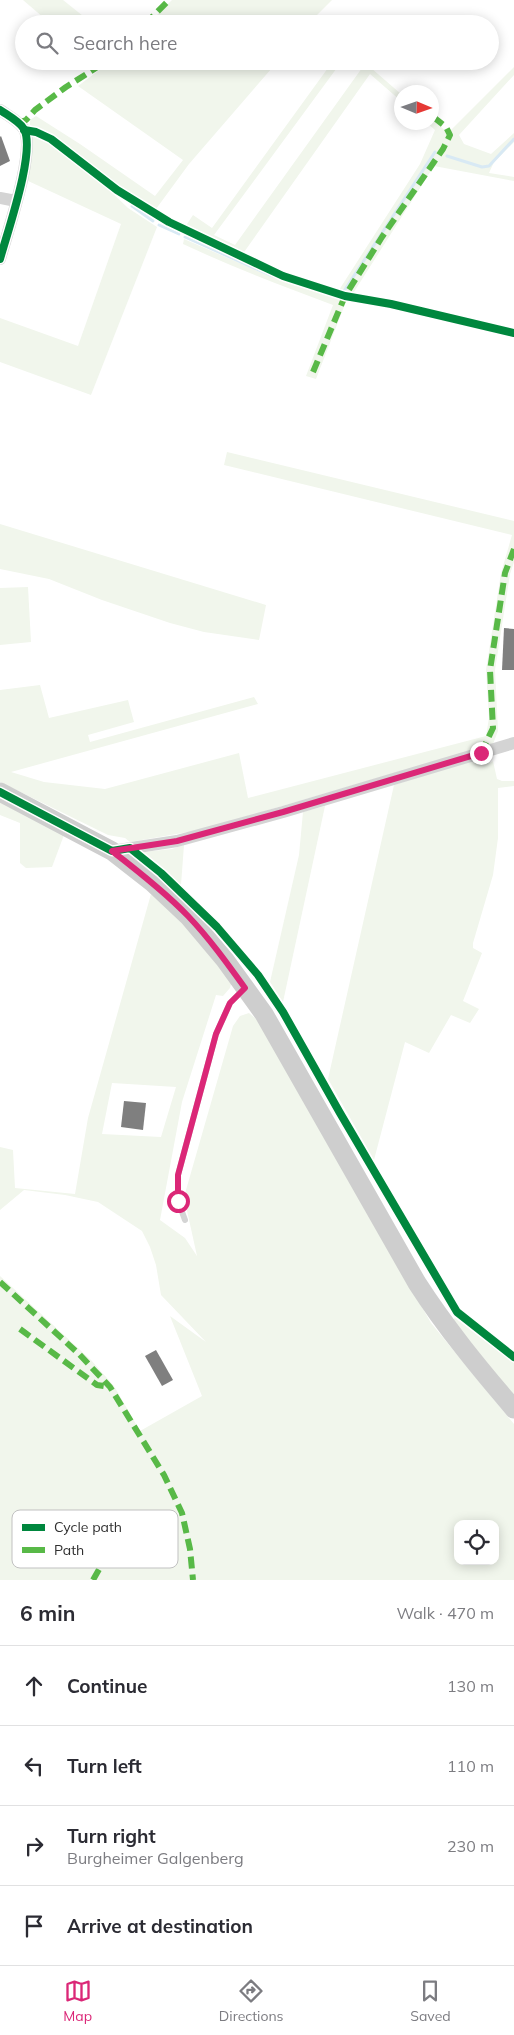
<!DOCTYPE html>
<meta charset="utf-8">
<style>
body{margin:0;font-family:Mulish,sans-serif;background:#f7f7f7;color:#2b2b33}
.controls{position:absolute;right:15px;bottom:15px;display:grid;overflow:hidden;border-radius:10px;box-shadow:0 2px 12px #0003}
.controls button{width:45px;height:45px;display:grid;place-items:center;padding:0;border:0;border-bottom:1px solid #e1e1e2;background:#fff;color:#2b2b33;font:25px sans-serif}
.compass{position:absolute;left:394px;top:85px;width:45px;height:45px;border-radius:50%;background:#fff;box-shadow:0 2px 12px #0003;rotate:92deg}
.stop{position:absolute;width:15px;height:15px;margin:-11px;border:4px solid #db2777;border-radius:50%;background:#fff}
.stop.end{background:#db2777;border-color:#fff;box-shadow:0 1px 5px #0008}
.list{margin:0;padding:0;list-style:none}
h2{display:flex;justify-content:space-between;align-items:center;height:65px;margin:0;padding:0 20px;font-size:21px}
h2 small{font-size:16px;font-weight:400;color:#7c7c81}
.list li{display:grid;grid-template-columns:32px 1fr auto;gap:15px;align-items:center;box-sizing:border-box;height:80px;padding:0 20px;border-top:1px solid #e1e1e2}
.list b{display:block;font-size:19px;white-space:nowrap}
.list p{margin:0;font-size:16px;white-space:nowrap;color:#7c7c81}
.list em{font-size:16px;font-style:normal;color:#7c7c81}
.icon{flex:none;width:28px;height:28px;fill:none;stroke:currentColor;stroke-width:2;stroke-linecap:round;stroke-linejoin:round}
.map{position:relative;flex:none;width:514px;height:1580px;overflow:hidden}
.search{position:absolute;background:#fff;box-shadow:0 2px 12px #0003;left:15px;right:15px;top:15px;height:55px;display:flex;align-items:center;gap:12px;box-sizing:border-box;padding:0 18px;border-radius:28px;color:#7c7c81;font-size:19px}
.sheet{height:385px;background:#fff}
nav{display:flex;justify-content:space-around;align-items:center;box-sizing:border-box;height:70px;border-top:1px solid #e1e1e2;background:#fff;font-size:14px;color:#7c7c81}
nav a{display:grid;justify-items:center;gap:2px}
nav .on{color:#db2777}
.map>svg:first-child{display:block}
.green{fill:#f1f6ec;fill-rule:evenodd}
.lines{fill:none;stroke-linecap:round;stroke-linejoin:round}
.stream{stroke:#d8e9f4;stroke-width:3}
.building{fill:#7f7f7f}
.lane{stroke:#d4d4d4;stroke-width:6}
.street{stroke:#d4d4d4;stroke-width:12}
.secondary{stroke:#cecece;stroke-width:19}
.quiet{stroke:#58b947;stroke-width:6;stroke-dasharray:12 6;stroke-linecap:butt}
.cycleway-casing{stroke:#fff;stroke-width:11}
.cycleway{stroke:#00873e;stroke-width:8}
.route{stroke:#db2777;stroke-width:6}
.key{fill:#fff;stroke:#c1c1c1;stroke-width:1}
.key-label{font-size:14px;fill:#303030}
</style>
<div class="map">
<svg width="514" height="1580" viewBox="0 0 514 1580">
<rect width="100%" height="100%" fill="#fff"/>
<g class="green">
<path d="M23 0H63L93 24H51Z"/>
<path d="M172 0H332L313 19 318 24H148Z"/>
<path d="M96 61H278L189 164 156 209 133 196 67 146 30 125V120L36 116 80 144 155 196 183 160 78 86 102 68Z"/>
<path d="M333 61H342L214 235 235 245 362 68 355 61H363L401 94V101L370 74 242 255 185 227 193 215 212 228Z"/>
<path d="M514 67V75L459 135 464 144 491 154 514 133V142L494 162 489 173 514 177V181L434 166 352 295 339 290 420 164 435 130 427 123 432 122V119L448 133Z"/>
<path d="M30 135 49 142 70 156 87 169 128 208 157 227 91 395 0 362V318L78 346 121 224 26 180Z"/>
<path d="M184 239 269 276 339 299H347L316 379 306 376 333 305C282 286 232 267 183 244Z"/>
<path d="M227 452 514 521V562L510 574 495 670 498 731 493 744 200 830 130 842 125 838 108 835 0 782V690L40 685 49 718 128 700 134 722 88 735 90 742 254 697 258 704 11 772 44 782 105 789 239 753 248 798 486 736 489 718 486 670 501 573 512 535 224 465Z"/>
<path d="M0 524 266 605 259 640 204 632 170 623 102 600 49 579 0 569Z"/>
<path d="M28 587 31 642 0 645V588Z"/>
<path d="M484 755 490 763 493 761 497 779 502 781H514V786L498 788V838L493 875 473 943V948L482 953 463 1001 479 1009 470 1023 451 1015 429 1053 405 1042 374 1160 328 1079 394 785Z"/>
<path d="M0 801 64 835 52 867 26 868 20 863V823L0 815Z"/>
<path d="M325 806 283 1002 270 982 299 855 303 812Z"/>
<path d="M184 845 181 885 143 852 172 849Z"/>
<path d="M151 894 188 926 232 979 230 988 223 996 216 995 182 1102 160 1220 185 1238 197 1256 184 1197 233 1026 240 1016 249 1013 261 1023 431 1323 514 1424V1580H0V1276L91 1360 114 1386 140 1431 202 1396 170 1316 206 1342 161 1295 156 1265 150 1247 142 1231 98 1202 65 1195 24 1190 0 1210V1147L13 1150 15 1188 75 1194 88 1118ZM112 1083 176 1087 161 1137 102 1134ZM458 1524H495V1561H458Z"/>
<path d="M455 1318 514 1363V1399L450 1322Z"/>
</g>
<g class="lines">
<g class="stream">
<path d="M447 156 482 167 489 166 514 139"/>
<path d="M132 206 153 221"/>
<path d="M159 225 179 234"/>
<path d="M185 237 270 275 340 298"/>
<path d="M344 291 435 152"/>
</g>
</g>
<g class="building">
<path d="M1 136 10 161 0 166V137Z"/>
<path d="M504 628 514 629V670H502Z"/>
<path d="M124 1101 146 1103 143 1130 121 1127Z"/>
<path d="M156 1350 173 1380 162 1386 145 1356Z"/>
</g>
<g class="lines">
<path class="lane" d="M185 1220 178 1201V1175L216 1034 230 1003 244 989"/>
<g class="street">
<path d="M0 110C7 115 19 121 24 129 36 151 7 233 0 259"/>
<path d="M0 198 16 201"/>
<path d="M112 851 177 841 283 812 514 743"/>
</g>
<path class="secondary" d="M0 792 112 851 153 883 188 916 225 960 264 1014 417 1283C446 1328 479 1368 514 1409"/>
<g class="quiet">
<path d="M145 24 169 0"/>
<path d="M18 123 26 120 35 110 66 87 107 61"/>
<path d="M313 372 345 296 382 237 443 149 450 135 446 127 432 116"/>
<path d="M481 753 493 728 490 670 505 573 514 549"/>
<path d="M0 1282 79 1354 110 1387 164 1475 182 1513 190 1549 193 1580"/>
<path d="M20 1329 97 1385 110 1387"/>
<path d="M93 1580 109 1552"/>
</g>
<defs>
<g id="cycleway">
<path d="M0 110C7 115 19 121 24 129 36 151 7 233 0 259"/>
<path d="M24 130 36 132 51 139 117 190 169 222 283 276 345 296 391 304 514 333"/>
<path d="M0 792 112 851 130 848 161 873 217 927 258 975 283 1012 340 1113 457 1312 514 1357"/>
</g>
</defs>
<use href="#cycleway" class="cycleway-casing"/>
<use href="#cycleway" class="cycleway"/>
</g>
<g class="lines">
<path class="route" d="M178 1201V1175L216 1034 230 1003 245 988C227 963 209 938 188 916 165 892 138 871 112 851L177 841 283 812 481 753"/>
</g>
<rect x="12" y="1510" width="166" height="58" rx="8" class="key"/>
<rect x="22" y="1524" width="23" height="7" fill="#00873e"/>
<rect x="22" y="1547" width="23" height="6" fill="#58b947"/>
<g class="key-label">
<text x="54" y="1532">Cycle path</text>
<text x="54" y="1555">Path</text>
</g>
</svg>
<div class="controls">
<button><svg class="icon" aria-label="locate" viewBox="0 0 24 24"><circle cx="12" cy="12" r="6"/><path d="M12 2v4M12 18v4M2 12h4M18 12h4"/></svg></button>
</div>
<svg class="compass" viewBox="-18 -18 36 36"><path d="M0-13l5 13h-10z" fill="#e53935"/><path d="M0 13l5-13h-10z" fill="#7c7c81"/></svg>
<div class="stop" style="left:178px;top:1201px"></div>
<div class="stop end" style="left:481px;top:753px"></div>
<div class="search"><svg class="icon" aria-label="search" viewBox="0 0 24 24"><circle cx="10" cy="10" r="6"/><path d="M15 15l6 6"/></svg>Search here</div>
</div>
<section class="sheet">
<h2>6 min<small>Walk · 470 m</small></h2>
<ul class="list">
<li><svg class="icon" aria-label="ahead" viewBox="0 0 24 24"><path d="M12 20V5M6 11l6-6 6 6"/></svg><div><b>Continue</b></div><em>130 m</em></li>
<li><svg class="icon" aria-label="left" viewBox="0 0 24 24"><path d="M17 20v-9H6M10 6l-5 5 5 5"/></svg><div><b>Turn left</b></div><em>110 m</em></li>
<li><svg class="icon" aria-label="right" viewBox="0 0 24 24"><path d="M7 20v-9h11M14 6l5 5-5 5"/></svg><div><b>Turn right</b><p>Burgheimer Galgenberg</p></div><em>230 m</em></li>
<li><svg class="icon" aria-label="arrive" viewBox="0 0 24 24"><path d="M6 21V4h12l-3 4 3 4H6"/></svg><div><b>Arrive at destination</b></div></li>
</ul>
</section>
<nav>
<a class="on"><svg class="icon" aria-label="map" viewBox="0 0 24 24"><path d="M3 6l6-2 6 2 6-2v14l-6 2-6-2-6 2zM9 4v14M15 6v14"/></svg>Map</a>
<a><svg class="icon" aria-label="directions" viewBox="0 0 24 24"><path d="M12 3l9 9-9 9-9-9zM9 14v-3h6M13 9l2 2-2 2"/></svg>Directions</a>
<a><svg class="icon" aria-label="saved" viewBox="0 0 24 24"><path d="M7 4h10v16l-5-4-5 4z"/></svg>Saved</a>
</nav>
